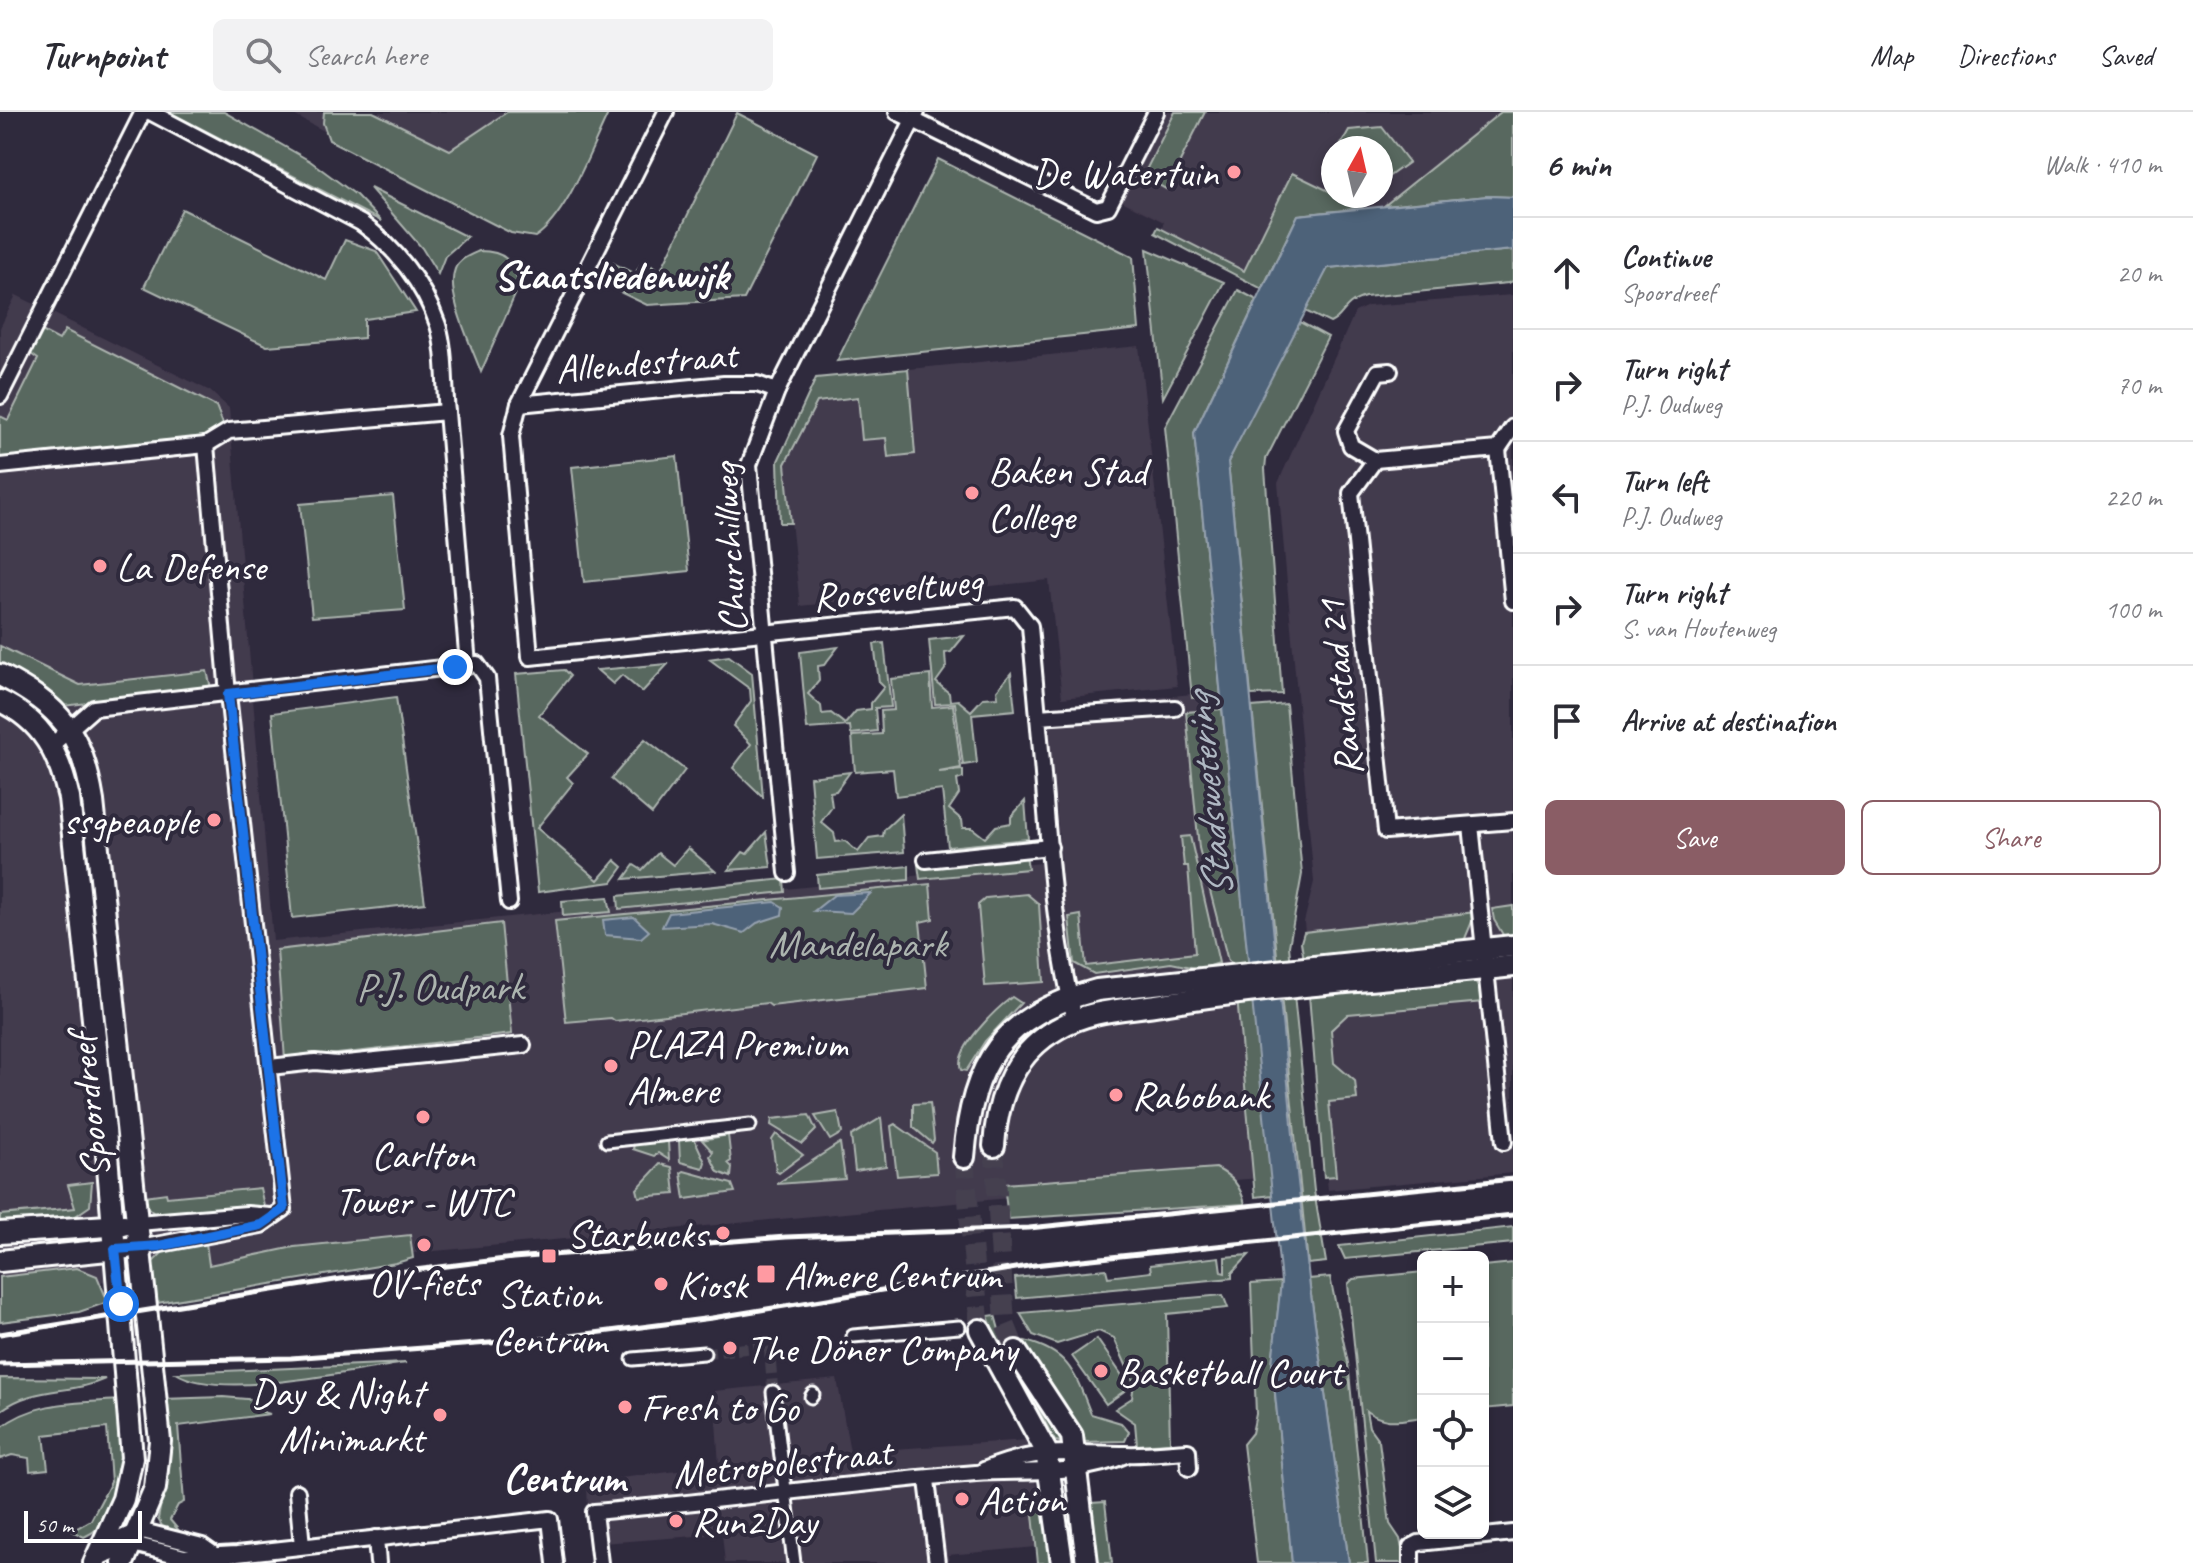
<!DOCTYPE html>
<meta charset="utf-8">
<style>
body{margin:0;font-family:Caveat,sans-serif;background:#f2f2f3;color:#2b2b33}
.controls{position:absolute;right:24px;bottom:24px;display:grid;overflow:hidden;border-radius:12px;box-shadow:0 4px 12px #0003}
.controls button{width:72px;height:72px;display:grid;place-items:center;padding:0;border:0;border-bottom:2px solid #e1e1e2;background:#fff;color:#2b2b33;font:40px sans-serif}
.compass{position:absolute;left:1321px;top:24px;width:72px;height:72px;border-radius:50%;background:#fff;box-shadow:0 4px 12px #0003;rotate:8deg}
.scale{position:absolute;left:24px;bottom:20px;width:118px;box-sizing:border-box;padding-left:8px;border:4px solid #fff;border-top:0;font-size:22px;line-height:28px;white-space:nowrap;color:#fff;-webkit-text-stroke:6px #2f2a3d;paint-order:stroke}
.stop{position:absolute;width:24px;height:24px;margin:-18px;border:6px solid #1a73e8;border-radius:50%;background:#fff}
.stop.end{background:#1a73e8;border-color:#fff;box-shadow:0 2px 8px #0008}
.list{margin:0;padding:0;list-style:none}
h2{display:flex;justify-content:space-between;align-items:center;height:104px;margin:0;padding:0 32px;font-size:34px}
h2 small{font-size:26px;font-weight:400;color:#7c7c81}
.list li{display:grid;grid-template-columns:52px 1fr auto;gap:24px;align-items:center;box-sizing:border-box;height:112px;padding:0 32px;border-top:2px solid #e1e1e2}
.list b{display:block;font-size:30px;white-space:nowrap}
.list p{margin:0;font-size:26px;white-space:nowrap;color:#7c7c81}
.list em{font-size:26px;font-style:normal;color:#7c7c81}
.actions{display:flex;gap:16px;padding:24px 32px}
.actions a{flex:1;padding:18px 0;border:2px solid #8a5d65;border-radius:12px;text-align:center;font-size:28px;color:#8a5d65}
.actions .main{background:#8a5d65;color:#fff}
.icon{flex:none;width:44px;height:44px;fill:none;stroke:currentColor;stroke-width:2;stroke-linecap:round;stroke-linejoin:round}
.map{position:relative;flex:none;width:1513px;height:1451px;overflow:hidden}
header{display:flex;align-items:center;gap:48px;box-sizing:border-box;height:112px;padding:0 40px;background:#fff;border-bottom:2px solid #e1e1e2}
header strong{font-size:38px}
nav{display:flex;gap:44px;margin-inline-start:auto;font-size:28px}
.search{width:560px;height:72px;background:#f2f2f3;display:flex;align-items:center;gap:20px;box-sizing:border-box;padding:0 28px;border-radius:12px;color:#7c7c81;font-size:30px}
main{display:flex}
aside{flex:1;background:#fff}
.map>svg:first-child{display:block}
.built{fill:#433a4e;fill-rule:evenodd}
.green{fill:#58685f;stroke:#acb4af;stroke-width:2}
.water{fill:#4e6279;stroke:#95a1af;stroke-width:2}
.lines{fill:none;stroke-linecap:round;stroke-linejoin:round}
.pedestrian-tunnel{stroke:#443f50;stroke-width:11;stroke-dasharray:11 5.5;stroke-linecap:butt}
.secondary-tunnel{stroke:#443f50;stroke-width:20;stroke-dasharray:20 10;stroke-linecap:butt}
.pedestrian-casing{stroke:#fff;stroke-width:17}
.minor-casing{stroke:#fff;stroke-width:20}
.secondary-casing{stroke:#fff;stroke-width:26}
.pedestrian{stroke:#2f2a3d;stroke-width:11}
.minor{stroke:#2f2a3d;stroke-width:14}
.secondary{stroke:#2f2a3d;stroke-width:20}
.rail{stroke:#fff;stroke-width:5}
.route{stroke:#1a73e8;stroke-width:10}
.poi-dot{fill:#ff9aa2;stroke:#2f2a3d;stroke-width:3}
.labels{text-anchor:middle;stroke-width:8;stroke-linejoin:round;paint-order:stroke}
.poi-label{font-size:40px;fill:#fff;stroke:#2f2a3d;text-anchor:start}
.street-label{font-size:40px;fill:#fff;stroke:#2f2a3d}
.park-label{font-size:40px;fill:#acb4af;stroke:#2f2a3d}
.neighbourhood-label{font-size:42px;font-weight:bold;fill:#fff;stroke:#2f2a3d}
.water-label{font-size:42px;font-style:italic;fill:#afb8c3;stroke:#2f2a3d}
</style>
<header>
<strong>Turnpoint</strong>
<div class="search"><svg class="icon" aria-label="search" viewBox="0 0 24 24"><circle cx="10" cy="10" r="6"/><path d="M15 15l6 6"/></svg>Search here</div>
<nav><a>Map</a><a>Directions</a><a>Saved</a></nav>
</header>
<main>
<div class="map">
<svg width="1513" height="1451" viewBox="0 0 1513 1451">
<rect width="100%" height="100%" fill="#2f2a3d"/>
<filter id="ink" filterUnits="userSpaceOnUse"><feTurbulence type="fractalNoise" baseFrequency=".0125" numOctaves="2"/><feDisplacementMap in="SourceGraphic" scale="16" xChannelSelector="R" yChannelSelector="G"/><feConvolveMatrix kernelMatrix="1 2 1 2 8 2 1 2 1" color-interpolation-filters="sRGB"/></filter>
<g filter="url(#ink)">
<g class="built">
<path d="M288 0H583L524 124Z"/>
<path d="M1164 0H1501L1384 94 1298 103 1244 159 1161 117 1164 110 1120 88ZM1333 36H1381V84H1333Z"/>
<path d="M16 183 210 279 229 296 273 829 1061 749 1047 596 1203 581 1236 820 1260 1066 1020 1085 0 1179V216Z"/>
<path d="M1513 183V1061L1328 1078 1304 810 1314 770 1278 371 1355 200 1368 194Z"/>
<path d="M1139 234 1177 574 1062 586 1049 468 800 494 785 352 829 265Z"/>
<path d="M837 1267 850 1340 1028 1328 1047 1434 948 1443 949 1451H725L722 1422 589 1432 587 1370 719 1354 714 1279Z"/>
</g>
<g class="green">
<path d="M169 0H224L310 49 356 83 381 109Z"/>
<path d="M324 0H373L450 38 507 0H609C591 36 568 103 535 125L511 121 329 28 323 11Z"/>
<path d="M1175 0H1205L1166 77 1143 64Z"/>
<path d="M1501 0H1513V85L1488 84 1384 94Z"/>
<path d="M737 1 817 42 744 187 647 193 599 170 609 149 635 162 642 150 661 158Z"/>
<path d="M1382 15 1409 50 1381 70V36H1339L1349 18Z"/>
<path d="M938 47 1133 145 1139 217 837 249Z"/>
<path d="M1292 61 1364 96 1298 103 1262 177 1155 121 1158 115 1244 159Z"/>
<path d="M370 76 467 125 445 144 438 162 422 136Z"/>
<path d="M182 97 326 168 345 128 376 139 416 200 364 207V226L267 234 144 175Z"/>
<path d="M1147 137 1224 170 1163 286Z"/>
<path d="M1513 138V169L1508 171 1365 185C1341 192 1345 205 1330 211L1303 198 1328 156Z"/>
<path d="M479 139C506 139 513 149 519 174L481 260C472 235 445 181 455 157 459 147 470 143 479 139Z"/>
<path d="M1238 178 1257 188 1194 321 1221 585 1192 586 1165 315Z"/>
<path d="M1298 209 1328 225 1266 347 1265 357 1282 582 1251 583 1228 350Z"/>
<path d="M38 217 59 228 65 218 216 294 223 312 208 324 0 346V304L8 308 38 247 28 240Z"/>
<path d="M908 257 915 342 888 345 886 326 862 328 858 285 817 290 785 352 791 411H780L778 349 816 266Z"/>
<path d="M677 344 689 459 584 470 572 355Z"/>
<path d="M393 384 405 498 312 505 300 392Z"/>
<path d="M964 524 951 540 945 541 946 556 936 570 949 581 950 589 958 588 971 599 983 586 998 585 997 578 1011 561 1015 598 972 602 977 651 963 653 955 591 935 592 929 528Z"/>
<path d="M884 531 891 595 875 596 877 619 851 622 850 614 807 617 800 540 838 535 824 553 818 554 819 569 808 582 821 594 822 602 831 601 845 612 856 599 871 597V591L884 575 879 570 874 532Z"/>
<path d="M0 534 80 573 207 559 211 576 63 594 0 554Z"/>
<path d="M729 544 752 561 763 685 733 656 751 632 733 614 751 589 750 577 709 547Z"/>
<path d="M668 552 642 580 622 563 613 572 597 558Z"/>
<path d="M564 558 570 564 539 603 588 642 567 665 573 671 537 716 598 768 615 748 623 755 612 770 538 780 516 562Z"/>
<path d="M930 563 932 595 953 593 961 656 939 660 963 658V666L957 668 959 682 949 697 962 708 963 716H972L985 726 996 714 1011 711V705L1025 689 1028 727 948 735 942 678 896 684 893 657 855 660 852 624 882 622 881 599 894 598 891 567Z"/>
<path d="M396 585 425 791 292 806 272 601Z"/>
<path d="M1286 592 1302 762 1289 834 1314 1079 1326 1150 1308 1152 1252 595Z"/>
<path d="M1222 597 1273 1083 1255 1085 1234 852 1228 849 1199 736 1186 600Z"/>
<path d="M645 627 685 658 652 702 611 667Z"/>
<path d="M850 660 836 679 830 680 832 695 821 710 834 721 836 730 845 729 858 740 869 726 883 724 884 718 901 702 904 740 817 747 810 665Z"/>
<path d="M766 720 771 755 728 758 743 740 747 742Z"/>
<path d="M1190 724 1219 851 1201 857 1171 851 1094 862 1074 851 1069 805 1081 803 1086 854 1195 841 1188 754H1184L1181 725Z"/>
<path d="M688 736 715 759 624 767 634 753 642 758 658 741 673 753Z"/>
<path d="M1026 742 1028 757 920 767 918 753Z"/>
<path d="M909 754V768L818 776 817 763Z"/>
<path d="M784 767 785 780 619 797 618 784Z"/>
<path d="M930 772 933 807 920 810 927 876 771 894 767 891 615 909 611 906 566 910 555 809Z"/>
<path d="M1027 782 1039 792 1044 870 985 874 978 793 986 786Z"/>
<path d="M608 785 611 800 563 804 562 789Z"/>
<path d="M1513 794V825L1505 826 1494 808 1492 797Z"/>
<path d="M1476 800 1464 829 1450 835 1304 848 1301 830 1304 820Z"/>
<path d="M501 811 512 922 285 948 277 838Z"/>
<path d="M1466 867 1476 870 1483 890 1348 902 1331 918 1334 951 1355 969 1357 987 1329 990 1336 1064 1324 1065 1309 883Z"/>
<path d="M1012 885 1021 891 985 929 966 959 961 958C953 938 996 897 1012 885Z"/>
<path d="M930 991 934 1028 932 1031 913 1015V992Z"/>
<path d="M838 1000 842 1021 830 1028 815 1004Z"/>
<path d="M809 1003 816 1018 802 1032 771 1013 772 1007Z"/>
<path d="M881 1006 886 1054 855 1059 851 1024Z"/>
<path d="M895 1012 935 1040 937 1061 897 1064 891 1014Z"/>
<path d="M776 1022 803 1043 779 1061 776 1059 772 1028Z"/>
<path d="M728 1023 731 1049 728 1051 732 1055 731 1065 718 1060 710 1044 713 1040 702 1028Z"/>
<path d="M694 1026 705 1050 703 1056 680 1050 679 1028Z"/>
<path d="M668 1029 669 1048 658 1041 654 1044 633 1037 634 1032Z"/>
<path d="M840 1031 845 1067 778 1072V1071Z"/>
<path d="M660 1052 672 1055 675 1082 639 1085 637 1077Z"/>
<path d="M1216 1056C1233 1065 1240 1073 1245 1092L1008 1107 1004 1072Z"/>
<path d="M684 1059 732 1072 735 1080 685 1087 681 1061Z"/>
<path d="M92 1070 90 1094 74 1105 0 1114V1103L75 1096 68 1073Z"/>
<path d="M260 1076 264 1094 157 1104 146 1094 144 1084 166 1081 167 1085Z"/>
<path d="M1513 1115V1131L1345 1147 1339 1134Z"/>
<path d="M410 1123 413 1146 396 1151 157 1191 151 1152 164 1139 206 1131 209 1153 294 1135Z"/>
<path d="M1249 1143 1232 1161V1166L1017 1186 1015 1166 1106 1157 1108 1165 1151 1160 1150 1153 1219 1145 1221 1160 1225 1161V1145Z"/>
<path d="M1513 1151V1294L1483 1297V1154Z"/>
<path d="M77 1156 97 1164 108 1190 79 1200 0 1210V1165Z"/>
<path d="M1423 1160V1305C1399 1308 1386 1313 1366 1299L1369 1315 1379 1329 1390 1412 1400 1427 1405 1451H1376L1348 1172 1353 1167Z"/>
<path d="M1330 1165 1348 1251 1368 1451H1349L1310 1176 1309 1167Z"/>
<path d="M1281 1170 1272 1252 1292 1451H1257L1243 1332 1252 1321 1256 1302 1251 1172Z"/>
<path d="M1223 1183 1228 1196 1167 1202 1170 1331 1137 1333 1135 1311 1115 1297 1132 1286 1134 1271 1114 1226 1099 1219 1057 1232 1033 1223 1020 1201Z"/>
<path d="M995 1203 1004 1236 1062 1325 1061 1330 1055 1329 1035 1291 1003 1245 988 1204Z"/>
<path d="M1097 1227 1130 1275 1106 1292 1072 1244Z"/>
<path d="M1025 1229C1070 1240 1075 1262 1091 1302L1121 1311 1129 1320 1125 1329 1082 1330C1068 1290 1035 1266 1025 1229Z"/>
<path d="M406 1251C354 1258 219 1289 176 1261Z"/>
<path d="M0 1266 105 1267C70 1283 35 1273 0 1299Z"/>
<path d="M223 1285 258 1288 263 1300 270 1302 178 1314 184 1390 178 1393 170 1408 181 1421 162 1414 158 1407 170 1343 163 1287Z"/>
<path d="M121 1288C122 1328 129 1406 84 1425L72 1419 91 1408 111 1370 107 1316 44 1323 48 1357 30 1359 29 1346 12 1343 0 1347V1316C36 1288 78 1291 121 1288Z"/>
<path d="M1105 1390 1112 1451H1097L1091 1391Z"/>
<path d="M1048 1392 1053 1451H1038L1032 1393Z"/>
</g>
<g class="water">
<path d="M1488 84 1513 85V138L1328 156 1228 350 1295 1043 1310 1176 1349 1451H1292L1272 1252 1281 1170 1194 321 1298 103Z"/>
<path d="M871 781 851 801 814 799 834 783Z"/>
<path d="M775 790 783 795 782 803 757 811 744 821 712 812 662 815 669 801Z"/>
<path d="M634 805 649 819 641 826 605 823 603 808Z"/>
</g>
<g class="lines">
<path class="pedestrian-tunnel" d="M704 1241 769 1234 773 1280"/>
<g class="secondary-tunnel">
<path d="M994 1034 1005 1212 1016 1239"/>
<path d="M964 1045 980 1218"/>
</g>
<defs>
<g id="pedestrian">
<path d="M607 1029 750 1013"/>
<path d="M853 1224 959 1215"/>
<path d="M633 1247 704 1241"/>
<path d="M773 1280 794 1451"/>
<path d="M811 1285 813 1282"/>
</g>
<g id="minor">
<path d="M150 0 361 111C395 135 424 172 438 213 446 239 444 273 447 300"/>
<path d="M666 0 519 292 511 324 530 545 1015 495 1030 514 1038 605"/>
<path d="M897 0 1096 98 1108 95 1156 0"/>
<path d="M1390 259 1378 260 1346 319 1351 334 1375 348 1498 337 1513 315"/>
<path d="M0 284 143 0"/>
<path d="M519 292 724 272H757L777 279"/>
<path d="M206 333 229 319 447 300 468 553"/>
<path d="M1498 337 1513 489"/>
<path d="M1375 348 1351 381 1386 719 1513 709"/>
<path d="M0 354 206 333 228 582 284 1097 261 1113 140 1136"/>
<path d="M52 633 94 596 477 552 487 566 509 790"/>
<path d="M1471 713 1504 1030"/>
<path d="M926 748 1050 735"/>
<path d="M787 761 749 353 777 279 917 0"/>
<path d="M1075 908C1050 809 1048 707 1038 605L1175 596"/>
<path d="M270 955 315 950 337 952 523 933"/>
<path d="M138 1111 247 1102 270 1104"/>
<path d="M984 1358C1035 1336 1071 1341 1125 1342 1146 1343 1167 1340 1188 1339L1189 1356"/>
<path d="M927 1368 937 1451"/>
<path d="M297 1380 302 1434"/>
<path d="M376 1426 378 1451"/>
<path d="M104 1434 139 1418 202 1434 212 1441"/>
<path d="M95 1447 133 1432 184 1445 237 1442 550 1407 555 1451"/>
<path d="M600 1451 594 1400C722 1389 849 1371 976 1361 1026 1358 1080 1364 1126 1343"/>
<path d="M1411 1451V1435L1419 1431 1513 1421"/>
</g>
<g id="secondary">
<path d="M0 563C61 594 82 621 93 689L160 1329 155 1376 123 1451"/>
<path d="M0 589C43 609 59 642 69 686L105 1018 132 1346 123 1387 94 1451"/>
<path d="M994 1034C997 986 1013 942 1057 917 1090 897 1126 898 1162 892 1278 873 1396 867 1513 854"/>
<path d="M964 1045C972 950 1002 903 1097 878L1513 834"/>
<path d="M0 1121 124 1113"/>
<path d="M0 1149 127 1136"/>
<path d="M980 1218 1046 1339 1062 1451"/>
<path d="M1016 1239 1072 1324 1087 1451"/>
</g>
</defs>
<use href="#pedestrian" class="pedestrian-casing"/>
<use href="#minor" class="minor-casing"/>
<use href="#secondary" class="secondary-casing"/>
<use href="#pedestrian" class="pedestrian"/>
<use href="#minor" class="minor"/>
<use href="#secondary" class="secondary"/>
<g class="rail">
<path d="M0 1222 341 1167 513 1146 786 1125 1029 1116 1513 1067"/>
<path d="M0 1252 291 1246 555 1226 712 1206 1034 1153 1513 1103"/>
</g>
</g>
</g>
<g class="lines" filter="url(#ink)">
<path class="route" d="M121 1192 115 1137 159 1134 261 1113 284 1097 228 582 455 555"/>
</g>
<g class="poi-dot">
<circle cx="1234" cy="60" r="8"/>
<circle cx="972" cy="381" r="8"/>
<circle cx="100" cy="454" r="8"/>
<circle cx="214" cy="708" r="8"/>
<circle cx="611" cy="954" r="8"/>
<circle cx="1116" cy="983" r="8"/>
<circle cx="423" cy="1005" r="8"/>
<circle cx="723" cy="1121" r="8"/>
<circle cx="424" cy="1133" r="8"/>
<rect x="541" y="1136" width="16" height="16" rx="4"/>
<rect x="756" y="1152" width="20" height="20" rx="4"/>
<circle cx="661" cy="1172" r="8"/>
<circle cx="730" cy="1236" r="8"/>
<circle cx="1101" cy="1259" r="8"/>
<circle cx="625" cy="1295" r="8"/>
<circle cx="440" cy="1303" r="8"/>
<circle cx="962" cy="1387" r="8"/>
<circle cx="676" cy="1409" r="8"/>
</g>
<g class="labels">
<g class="poi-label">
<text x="1218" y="74" text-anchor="end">De Watertuin</text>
<text x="988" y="372">Baken Stad<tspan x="988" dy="46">College</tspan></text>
<text x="116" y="468">La Defense</text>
<text x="198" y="722" text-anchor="end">ssgpeaople</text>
<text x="627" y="945">PLAZA Premium<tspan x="627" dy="46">Almere</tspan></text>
<text x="1132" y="997">Rabobank</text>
<text x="423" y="1056" text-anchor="middle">Carlton<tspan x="423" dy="46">Tower - WTC</tspan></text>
<text x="707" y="1135" text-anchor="end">Starbucks</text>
<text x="784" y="1176">Almere Centrum</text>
<text x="424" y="1184" text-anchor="middle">OV-fiets</text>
<text x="677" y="1186">Kiosk</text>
<text x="549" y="1195" text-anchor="middle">Station<tspan x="549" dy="46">Centrum</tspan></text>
<text x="746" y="1250">The Döner Company</text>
<text x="1117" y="1273">Basketball Court</text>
<text x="424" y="1294" text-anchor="end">Day &amp; Night<tspan x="424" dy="46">Minimarkt</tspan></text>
<text x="641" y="1309">Fresh to Go</text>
<text x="978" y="1401">Action</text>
<text x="692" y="1423">Run2Day</text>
</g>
<g class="street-label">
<text transform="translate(646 249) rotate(-5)" y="14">Allendestraat</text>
<text transform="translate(728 436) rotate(-93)" y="14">Churchillweg</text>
<text transform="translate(897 476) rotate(-6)" y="14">Rooseveltweg</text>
<text transform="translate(1339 576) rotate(-96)" y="14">Randstad 21</text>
<text transform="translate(88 994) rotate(-96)" y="14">Spoordreef</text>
<text transform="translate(782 1350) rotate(-6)" y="14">Metropolestraat</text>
</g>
<g class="park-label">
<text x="858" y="845">Mandelapark</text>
<text x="440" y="888">P.J. Oudpark</text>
</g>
<g class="neighbourhood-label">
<text x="611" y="177">Staatsliedenwijk</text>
<text x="564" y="1380">Centrum</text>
</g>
<g class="water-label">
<text transform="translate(1207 684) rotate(-96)" y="15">Stadswetering</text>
</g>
</g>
</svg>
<div class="controls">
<button>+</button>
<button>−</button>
<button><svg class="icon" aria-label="locate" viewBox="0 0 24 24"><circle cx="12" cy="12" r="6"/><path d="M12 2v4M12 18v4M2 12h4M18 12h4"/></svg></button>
<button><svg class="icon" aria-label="layers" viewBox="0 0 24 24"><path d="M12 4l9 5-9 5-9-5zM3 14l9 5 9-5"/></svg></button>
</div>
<svg class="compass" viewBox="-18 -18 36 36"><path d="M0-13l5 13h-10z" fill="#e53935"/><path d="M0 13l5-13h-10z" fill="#7c7c81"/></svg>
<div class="scale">50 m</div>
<div class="stop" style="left:121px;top:1192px"></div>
<div class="stop end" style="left:455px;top:555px"></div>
</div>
<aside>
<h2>6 min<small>Walk · 410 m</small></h2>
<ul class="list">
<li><svg class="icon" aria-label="ahead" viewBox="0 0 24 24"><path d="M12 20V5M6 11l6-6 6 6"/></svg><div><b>Continue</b><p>Spoordreef</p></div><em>20 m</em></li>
<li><svg class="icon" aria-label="right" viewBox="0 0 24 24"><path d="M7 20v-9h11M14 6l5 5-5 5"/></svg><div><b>Turn right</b><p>P.J. Oudweg</p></div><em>70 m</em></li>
<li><svg class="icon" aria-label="left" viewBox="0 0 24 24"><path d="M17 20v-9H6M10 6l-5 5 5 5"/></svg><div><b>Turn left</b><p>P.J. Oudweg</p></div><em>220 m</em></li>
<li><svg class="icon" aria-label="right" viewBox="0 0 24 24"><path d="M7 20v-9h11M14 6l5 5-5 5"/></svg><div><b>Turn right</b><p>S. van Houtenweg</p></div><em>100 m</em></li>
<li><svg class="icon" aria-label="arrive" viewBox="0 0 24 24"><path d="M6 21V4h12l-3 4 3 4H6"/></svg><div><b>Arrive at destination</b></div></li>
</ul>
<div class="actions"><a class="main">Save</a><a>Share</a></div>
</aside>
</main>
